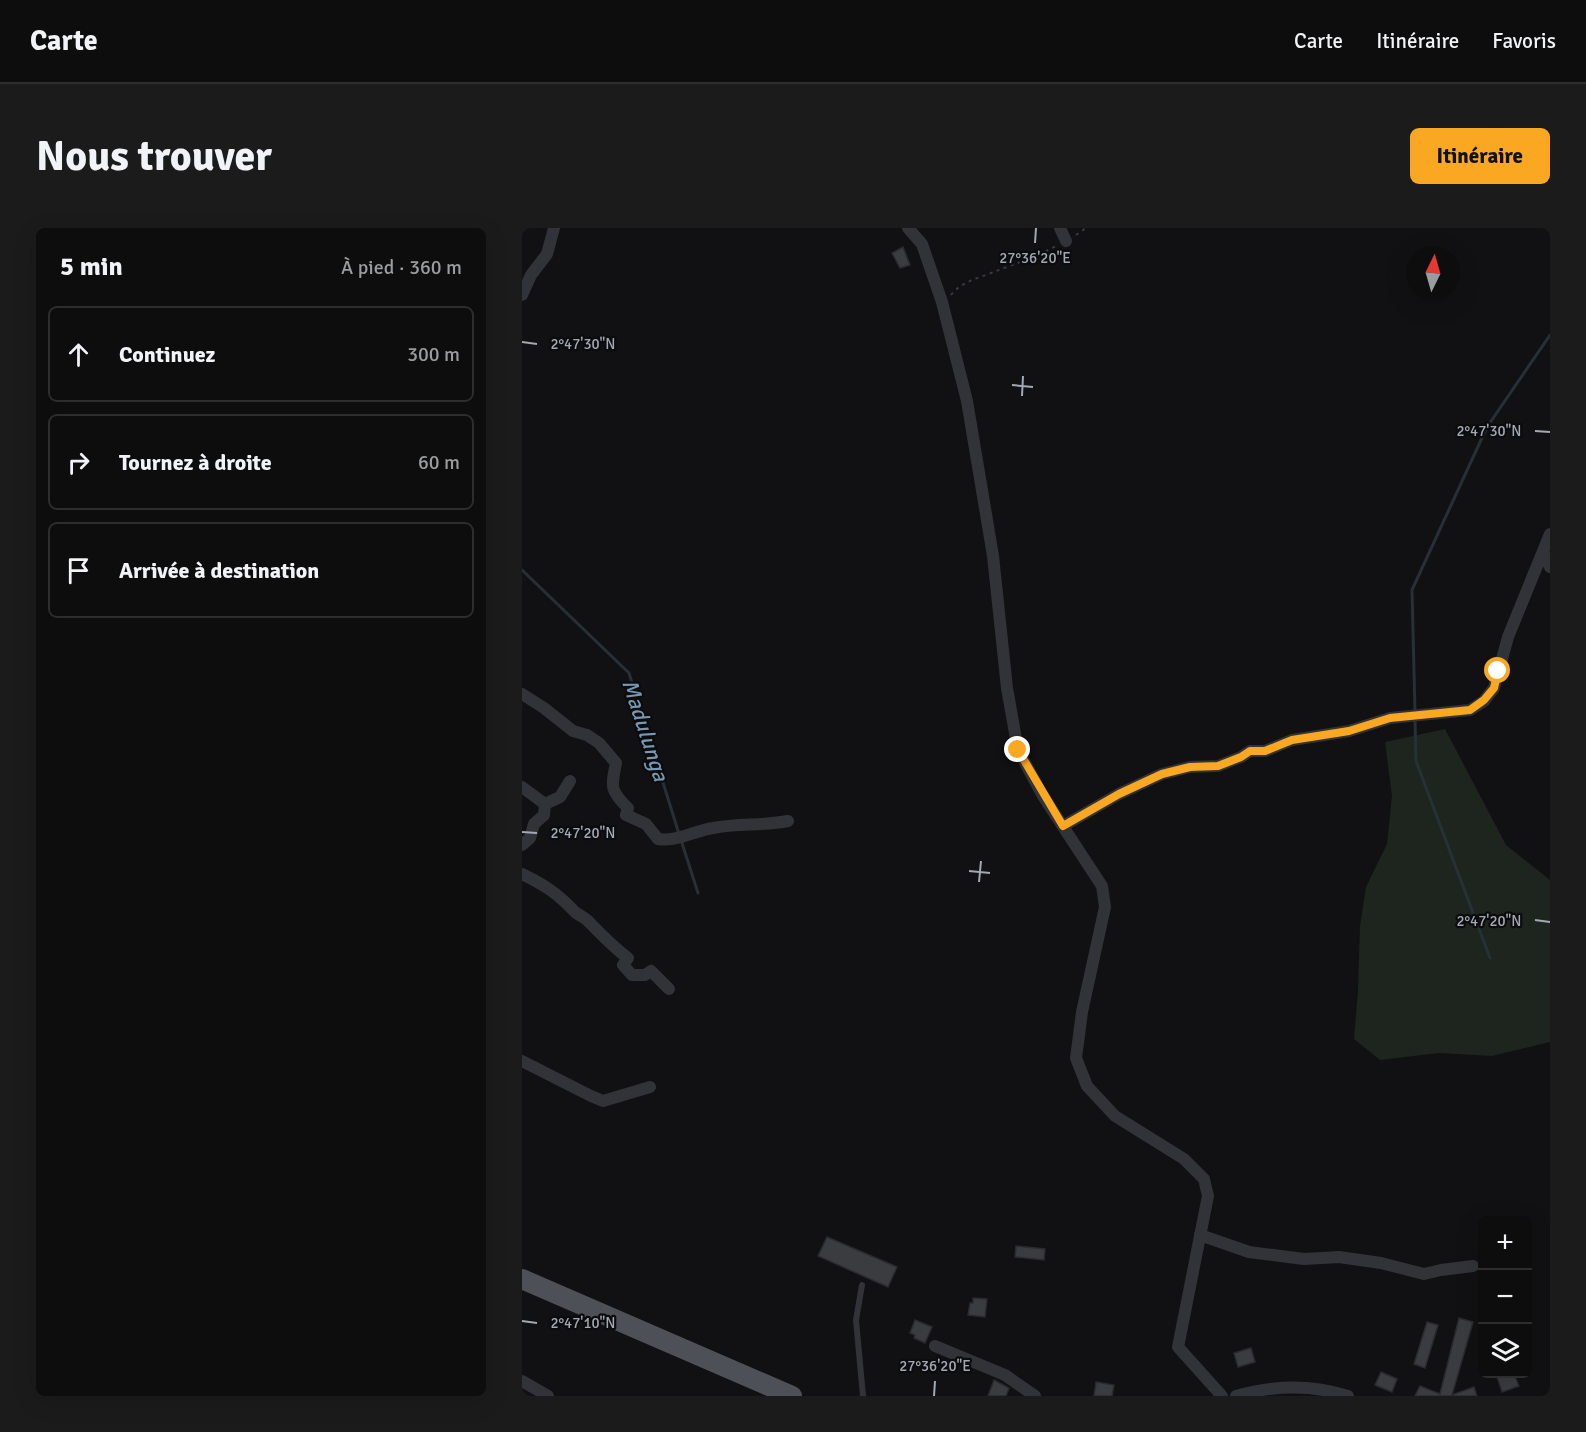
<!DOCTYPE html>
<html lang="fr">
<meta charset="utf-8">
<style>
body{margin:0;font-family:Signika,sans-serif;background:#1b1b1c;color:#f1f3f6}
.controls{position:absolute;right:18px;bottom:18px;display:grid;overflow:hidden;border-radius:9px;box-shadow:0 6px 24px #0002}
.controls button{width:54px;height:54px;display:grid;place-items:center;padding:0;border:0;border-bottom:2px solid #2d2d2e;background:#0d0d0e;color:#f1f3f6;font:30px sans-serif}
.compass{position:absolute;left:884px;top:18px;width:54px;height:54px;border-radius:50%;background:#0d0d0e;box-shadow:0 6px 24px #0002;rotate:5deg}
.stop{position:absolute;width:18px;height:18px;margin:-14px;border:4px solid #faa822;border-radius:50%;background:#fff}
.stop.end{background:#faa822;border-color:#fff;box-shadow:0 2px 6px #0008}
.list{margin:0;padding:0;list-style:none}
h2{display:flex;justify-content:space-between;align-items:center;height:78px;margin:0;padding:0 24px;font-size:26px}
h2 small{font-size:20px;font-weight:400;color:#9a9c9e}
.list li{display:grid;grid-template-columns:39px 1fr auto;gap:18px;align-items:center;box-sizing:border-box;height:96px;margin:0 12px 12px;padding:0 12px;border:2px solid #2d2d2e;border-radius:9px}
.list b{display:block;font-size:22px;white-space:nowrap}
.list em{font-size:20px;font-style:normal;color:#9a9c9e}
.icon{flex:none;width:33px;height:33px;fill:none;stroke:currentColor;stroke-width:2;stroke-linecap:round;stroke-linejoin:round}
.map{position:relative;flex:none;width:1028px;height:1168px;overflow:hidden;border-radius:9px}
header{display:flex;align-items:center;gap:36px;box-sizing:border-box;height:84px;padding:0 30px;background:#0d0d0e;border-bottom:2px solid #2d2d2e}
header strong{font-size:28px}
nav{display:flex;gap:33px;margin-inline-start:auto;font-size:21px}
.intro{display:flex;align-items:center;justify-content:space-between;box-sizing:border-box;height:144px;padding:0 36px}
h1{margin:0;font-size:42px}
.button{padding:15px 27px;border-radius:9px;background:#faa822;color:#111;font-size:21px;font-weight:700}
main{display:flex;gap:36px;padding:0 36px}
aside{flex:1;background:#0d0d0e;border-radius:9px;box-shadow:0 6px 24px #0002}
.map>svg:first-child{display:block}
.green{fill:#1d251e}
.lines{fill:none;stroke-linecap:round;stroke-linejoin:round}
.stream{stroke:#273037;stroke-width:3}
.building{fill:#3b3c40;stroke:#2b2b2f;stroke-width:1.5}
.path{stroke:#383a3f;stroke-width:2;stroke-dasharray:3 4.5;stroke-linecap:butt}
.service{stroke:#323338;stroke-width:6}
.minor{stroke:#323338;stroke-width:12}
.primary{stroke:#4e5057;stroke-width:20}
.route{stroke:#faa822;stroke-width:8}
.ticks{fill:none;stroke:#a2a8b4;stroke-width:2}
.labels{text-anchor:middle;stroke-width:4.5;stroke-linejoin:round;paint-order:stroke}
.water-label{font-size:22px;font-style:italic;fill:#7698b1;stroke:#0c0c0e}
.ticks-label{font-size:15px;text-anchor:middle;fill:#a2a8b4;stroke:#0c0c0e;stroke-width:4.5;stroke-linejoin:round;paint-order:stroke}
</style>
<header>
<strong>Carte</strong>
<nav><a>Carte</a><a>Itinéraire</a><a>Favoris</a></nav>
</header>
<div class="intro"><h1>Nous trouver</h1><a class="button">Itinéraire</a></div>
<main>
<aside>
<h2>5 min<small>À pied · 360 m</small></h2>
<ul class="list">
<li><svg class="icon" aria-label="ahead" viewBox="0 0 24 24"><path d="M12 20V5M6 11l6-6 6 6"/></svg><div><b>Continuez</b></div><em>300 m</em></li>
<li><svg class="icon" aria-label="right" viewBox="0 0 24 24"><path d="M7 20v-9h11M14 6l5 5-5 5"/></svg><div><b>Tournez à droite</b></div><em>60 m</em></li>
<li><svg class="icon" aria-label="arrive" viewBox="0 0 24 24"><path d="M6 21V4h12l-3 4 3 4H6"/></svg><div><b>Arrivée à destination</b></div></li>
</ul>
</aside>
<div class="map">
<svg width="1028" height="1168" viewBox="0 0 1028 1168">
<rect width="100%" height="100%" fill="#111113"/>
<path class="green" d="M923 501 984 617 1028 652V814L970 828 917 825 858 832 832 811 836 763 838 698 844 659 865 616 870 568 863 514Z"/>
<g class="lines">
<g class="stream">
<path d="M0 342 107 445 157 606"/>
<path d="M893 484 890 362 965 199 1028 107"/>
<path d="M893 490 894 533 968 730"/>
<path d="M159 612 176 665"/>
</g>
</g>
<g class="building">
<path d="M381 19 388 37 378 40 370 25Z"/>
<path d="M305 1009 375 1039 366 1059 296 1028Z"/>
<path d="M494 1018 523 1021 522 1032 493 1029Z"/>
<path d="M451 1070 465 1071 463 1089 446 1087 448 1075H451Z"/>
<path d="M937 1090 951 1094 930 1167 952 1159 955 1168H893L898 1158 918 1166Z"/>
<path d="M393 1092 410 1099 403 1115 392 1110 393 1107 388 1105Z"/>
<path d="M905 1094 916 1097 903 1140 892 1136Z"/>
<path d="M729 1120 733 1134 716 1139 712 1125Z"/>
<path d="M859 1144 875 1151 870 1164 853 1157Z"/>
<path d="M985 1146H992L997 1158 980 1164 975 1149Z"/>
<path d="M472 1152 487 1160 484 1168H466Z"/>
<path d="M574 1154 592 1157 590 1168H572Z"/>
</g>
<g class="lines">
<g class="path">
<path d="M554 7 564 0"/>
<path d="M429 67C439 54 454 51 469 45 490 37 514 29 534 18"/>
</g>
<path class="service" d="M340 1057 334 1092 341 1168"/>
<g class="minor">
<path d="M386 0 400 16 420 74 445 173 471 328 485 460 496 522 521 568 580 658 583 679 560 784 554 830 565 858 593 888 662 931 682 951 686 968 656 1119 700 1168"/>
<path d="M538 0 544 13"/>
<path d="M0 67 9 47 25 26 32 0"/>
<path d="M1021 324 1028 339"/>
<path d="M0 466 22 480 51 503 65 507 77 515 94 535C89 559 88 563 106 580L104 587 124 596 136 611C154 614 172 603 191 600 216 595 241 598 266 593"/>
<path d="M0 559 23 576"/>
<path d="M541 598 597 566 640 546 668 539 696 538 719 529 728 523H743L770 512 827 503 868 490 948 482 962 473 972 460 986 409 1028 306"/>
<path d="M0 617 8 610 12 596 22 587 23 576 38 569 48 553"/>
<path d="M0 646C23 657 36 666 53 684 58 688 64 690 68 695 81 708 91 719 106 730L101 737 110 747H123L129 743 147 761"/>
<path d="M0 833 69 868 81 873 128 859"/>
<path d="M678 1007 727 1024 782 1031 817 1029 859 1035 902 1046 919 1042 951 1038"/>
<path d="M413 1118 483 1147 513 1168"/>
<path d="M0 1153 26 1168"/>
<path d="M714 1168C752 1157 788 1156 826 1168"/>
</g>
<path class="primary" d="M0 1051 270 1168"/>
</g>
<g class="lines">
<path class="route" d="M496 522 541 598 597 566 640 546 668 539 696 538 719 529 728 523H743L770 512 827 503 868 490 948 482 962 472 972 460 976 443"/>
</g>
<path class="ticks" d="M513 15 514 0M0 114 15 116M490 157 511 159M500 168 501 148M1013 203 1028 204M0 604 15 605M447 643 468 645M457 654 459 633M1013 692 1028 694M0 1093 15 1095M412 1168 413 1153"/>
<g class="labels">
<g class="water-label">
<text transform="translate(124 502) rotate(72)" y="8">Madulunga</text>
</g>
</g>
<g class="ticks-label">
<text x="513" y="35">27°36'20"E</text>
<text x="61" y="121">2°47'30"N</text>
<text x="967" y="208">2°47'30"N</text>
<text x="61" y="610">2°47'20"N</text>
<text x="967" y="698">2°47'20"N</text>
<text x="61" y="1100">2°47'10"N</text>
<text x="413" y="1143">27°36'20"E</text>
</g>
</svg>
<div class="controls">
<button>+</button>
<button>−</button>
<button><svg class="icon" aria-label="layers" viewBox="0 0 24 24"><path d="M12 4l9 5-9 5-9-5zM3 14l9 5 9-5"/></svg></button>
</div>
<svg class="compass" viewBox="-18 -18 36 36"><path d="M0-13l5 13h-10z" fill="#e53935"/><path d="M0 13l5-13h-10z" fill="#9a9c9e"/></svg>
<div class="stop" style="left:976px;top:443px"></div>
<div class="stop end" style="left:496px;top:522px"></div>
</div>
</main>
